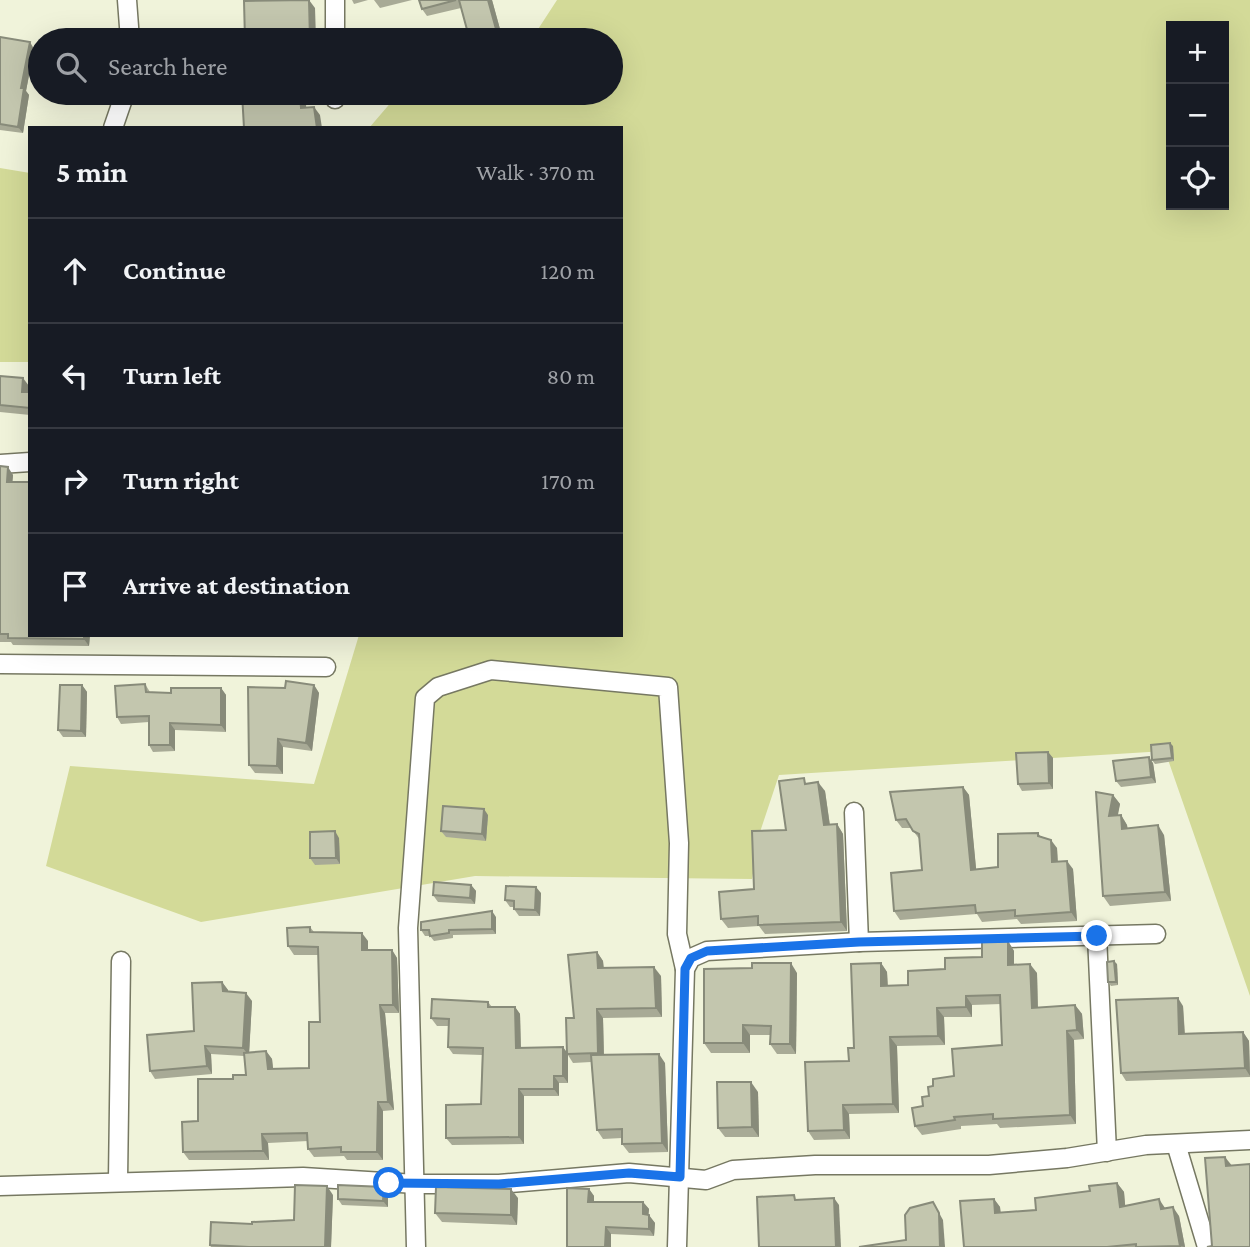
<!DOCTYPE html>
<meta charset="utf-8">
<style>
body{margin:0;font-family:"Crimson Pro",serif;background:#20242c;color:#f1f3f6}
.controls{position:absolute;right:21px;top:21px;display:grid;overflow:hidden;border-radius:0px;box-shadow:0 7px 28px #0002}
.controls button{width:63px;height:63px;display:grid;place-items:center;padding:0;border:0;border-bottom:2px solid #363941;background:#171b24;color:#f1f3f6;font:35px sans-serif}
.stop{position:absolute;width:21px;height:21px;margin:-16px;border:5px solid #1a73e8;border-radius:50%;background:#fff}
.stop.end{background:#1a73e8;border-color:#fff;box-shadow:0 2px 7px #0008}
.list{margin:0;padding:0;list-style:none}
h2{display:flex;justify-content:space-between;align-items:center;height:91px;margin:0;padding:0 28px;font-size:30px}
h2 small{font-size:23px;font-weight:400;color:#9ea1a6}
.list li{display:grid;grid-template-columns:46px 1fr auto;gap:21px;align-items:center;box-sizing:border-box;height:105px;padding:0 28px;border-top:2px solid #363941}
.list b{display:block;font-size:26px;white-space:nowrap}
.list em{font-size:23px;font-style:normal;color:#9ea1a6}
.icon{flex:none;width:38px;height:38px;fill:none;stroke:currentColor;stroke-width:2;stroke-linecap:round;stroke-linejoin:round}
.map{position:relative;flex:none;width:1250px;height:1247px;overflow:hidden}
.search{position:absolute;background:#171b24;box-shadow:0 7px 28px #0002;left:28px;top:28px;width:595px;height:77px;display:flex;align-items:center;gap:18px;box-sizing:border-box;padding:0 24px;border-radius:38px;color:#9ea1a6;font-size:26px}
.panel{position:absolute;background:#171b24;box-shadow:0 7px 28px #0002;left:28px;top:126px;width:595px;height:511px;border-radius:0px}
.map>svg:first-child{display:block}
.green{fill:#d3da98;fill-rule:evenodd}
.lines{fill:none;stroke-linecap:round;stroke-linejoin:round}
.street-casing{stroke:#767862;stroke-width:21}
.street{stroke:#fff;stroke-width:18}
.wall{fill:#a8aa96}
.shaded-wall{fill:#888b7a}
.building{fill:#c3c6ae;stroke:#888b7a;stroke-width:2}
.route{stroke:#1a73e8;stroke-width:9}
</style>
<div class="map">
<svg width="1250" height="1247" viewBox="0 0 1250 1247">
<rect width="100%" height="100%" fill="#f0f3da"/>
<g class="green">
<path d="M557 0H1250V996L1165 751 779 775 760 832 752 879 475 876 201 922 46 866 70 766 314 784 359 635H621V128H369L399 93H611V40H531ZM1171 26H1224V205H1171Z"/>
<path d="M0 168 30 173V362H0Z"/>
</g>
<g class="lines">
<defs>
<g id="street">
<path d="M127 0 130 40"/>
<path d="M335 0V40"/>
<path d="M335 93V99"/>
<path d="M113 128 125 93"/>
<path d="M0 464 30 462"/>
<path d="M0 664 326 667"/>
<path d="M854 812 859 942"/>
<path d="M1097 936 1107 1152"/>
<path d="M1176 1144 1207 1247"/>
<path d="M118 1180 121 961"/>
<path d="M0 1186 303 1177 416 1184H499L629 1173 706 1180 733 1170 815 1165H989L1067 1158 1146 1145 1250 1140"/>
<path d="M416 1247 408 928 425 698 438 687 491 670 668 687 679 843 677 934 685 969"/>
<path d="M677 1247 685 969 691 958 707 951 859 942 1156 934"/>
</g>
</defs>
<use href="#street" class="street-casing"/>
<use href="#street" class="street"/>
</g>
<g class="wall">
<path d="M352 0H368L354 4Z"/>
<path d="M374 0H412L380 8Z"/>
<path d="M419 0H492L503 40H466L469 37 461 8 427 16 422 9Z"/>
<path d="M0 37 34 49 26 91 29 95 23 133 0 130Z"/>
<path d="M354 93H379L358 98Z"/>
<path d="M0 376 29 386 28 392H30V415L0 412Z"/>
<path d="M0 466 13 475 12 482 90 635 89 646 13 645 11 642H0Z"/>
<path d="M145 684 150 692 171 693 221 688 226 695V732L175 730V751L153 752 149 745V722L121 724 117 717Z"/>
<path d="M82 685 87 692 86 737H63L58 730Z"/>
<path d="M314 685 319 693 312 751 283 747V774L255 773 249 765 285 688Z"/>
<path d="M1173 746 1174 761 1155 764 1152 760Z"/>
<path d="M1048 752 1053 758V789L1022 791 1018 784Z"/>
<path d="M1153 763 1156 783 1121 787 1116 781Z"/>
<path d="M808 783 825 791 830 825 837 824 843 834 847 931 765 934 759 926 728 928 721 919 754 889 786 830Z"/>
<path d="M963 787 969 795 976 869 998 867 1038 833 1041 837 1057 848 1058 862 1073 869 1077 921 1021 924 1017 919 982 922 977 914 900 920 894 911 922 870 920 840 911 828H902L896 820Z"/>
<path d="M1113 795 1120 804 1117 816 1121 815 1127 825 1128 829 1164 835 1171 901 1110 906 1103 896Z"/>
<path d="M488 815 486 841 446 837 441 831Z"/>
<path d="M339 838 340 864 315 865 310 858Z"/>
<path d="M471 885 476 891 475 904 438 902 433 895Z"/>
<path d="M541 893 540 916H519L514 909V907H510L505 900Z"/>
<path d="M496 917V934L453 935V938L434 941 430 936H425L421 930Z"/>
<path d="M310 927 314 932 368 941V950H392L397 958 399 1013H385L394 1110 383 1111V1160H347L344 1156 314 1157 308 1149V1141L268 1143 269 1160H189L183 1152 198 1121 233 1079 246 1075 244 1056 211 1054 212 1074 155 1079 150 1071 194 1031 222 982 228 990V992L252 1001 249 1052 266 1051 272 1059 273 1069 309 1068 320 1022 318 955H294L288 946Z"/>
<path d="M1008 941 1014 951V965L1037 973 1038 1008 1075 1005 1082 1014 1084 1039 1074 1040 1076 1124 1000 1128 997 1124 961 1126V1129L922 1135 915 1126 933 1086 954 1076 1002 1045 1001 1004 972 1005V1017H944L945 1045 897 1046 899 1113 849 1114 850 1139 814 1140 808 1131 849 1061 854 1048 881 963 887 972 888 986 908 985 945 969 982 957Z"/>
<path d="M597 952 603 961 604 968 661 976 662 1017 603 1018 604 1055 665 1063 668 1152 629 1153 622 1144V1138L603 1139 597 1130 591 1062 573 1063 568 1055V1083H559V1096H524V1144L452 1145 446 1138 481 1104 482 1055 453 1054 448 1047 449 1026H437L431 1018 488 1002 492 1007H515L520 1014 521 1048 563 1047 567 1053 574 1018Z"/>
<path d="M1117 964 1118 985 1111 986 1108 982Z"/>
<path d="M752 968 797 973 796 1054H777L770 1044 771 1035H750V1053H711L704 1043Z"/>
<path d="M1183 1006 1185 1033 1243 1032 1249 1041 1250 1077 1126 1081 1121 1073Z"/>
<path d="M758 1092 759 1137H725L718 1128Z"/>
<path d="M1117 1183 1124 1192 1125 1206 1165 1208 1179 1216 1185 1247H964L994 1199 1000 1207 1001 1213 1036 1210 1090 1191Z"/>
<path d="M384 1187 388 1194V1207L342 1205 338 1199Z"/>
<path d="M589 1189 594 1196V1202H643L649 1209 648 1215 655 1223 654 1236 611 1234V1247Z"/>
<path d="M333 1195 331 1247H211L210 1245 252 1224 294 1220Z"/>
<path d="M518 1198 517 1225 442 1222 435 1213Z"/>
</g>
<g class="shaded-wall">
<path d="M309 0 315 8 316 40H310Z"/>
<path d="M488 0H492L503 40H499Z"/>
<path d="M30 42 34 49 26 91 29 95 23 133 18 127 21 88Z"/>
<path d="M300 93H305L307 116 301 108Z"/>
<path d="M314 107 320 115 322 128H317Z"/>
<path d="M23 378 29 386 28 399 22 392Z"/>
<path d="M8 467 13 475 12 489 7 482Z"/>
<path d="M84 635H90L89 646 84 639Z"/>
<path d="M82 685 87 692 86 737 81 731Z"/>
<path d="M314 685 319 693 312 751 306 743Z"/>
<path d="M221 688 226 695V732L221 725Z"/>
<path d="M170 723 175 730V751L170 745Z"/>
<path d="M278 739 283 747V774L277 766Z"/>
<path d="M1170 743 1173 746 1174 761 1172 758Z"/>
<path d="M1048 752 1053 758V789L1049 783Z"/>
<path d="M1149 757 1153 763 1156 783 1151 777Z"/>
<path d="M818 782 825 791 831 834 824 825Z"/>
<path d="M963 787 969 795 977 878 971 870Z"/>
<path d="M1113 795 1120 804 1116 825 1109 816Z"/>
<path d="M484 809 488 815 486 841 482 834Z"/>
<path d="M1121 815 1127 825 1128 839 1122 829Z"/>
<path d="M837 824 843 834 847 931 841 922Z"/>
<path d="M1158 825 1164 835 1171 901 1165 892Z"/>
<path d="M335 831 339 838 340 864 336 858Z"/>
<path d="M1051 840 1057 848 1058 871 1052 862Z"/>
<path d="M1067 861 1073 869 1077 921 1071 912Z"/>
<path d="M471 885 476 891 475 904 470 898Z"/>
<path d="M536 887 541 893 540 916 535 910Z"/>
<path d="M492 911 496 917V934L492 929Z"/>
<path d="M362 933 368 941V959L362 950Z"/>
<path d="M1008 941 1014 951V974L1008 965Z"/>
<path d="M392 950 397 958 399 1013 393 1005Z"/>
<path d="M597 952 603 961 604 977 598 968Z"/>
<path d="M1114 961 1117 964 1118 985 1116 982Z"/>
<path d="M791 963 797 973 796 1054 790 1044Z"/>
<path d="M881 963 887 972 888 996 881 986Z"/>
<path d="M1030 964 1037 973 1038 1017 1032 1008Z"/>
<path d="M654 967 661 976 662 1017 656 1008Z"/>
<path d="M222 982 228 990V999L223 991Z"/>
<path d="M246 993 252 1001 249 1056 243 1048Z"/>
<path d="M966 996 972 1005V1017L966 1007Z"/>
<path d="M1178 998 1183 1006 1185 1042 1179 1034Z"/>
<path d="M380 1005 385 1013 394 1110 388 1102Z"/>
<path d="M1075 1005 1082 1014 1084 1039 1077 1030Z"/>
<path d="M515 1007 520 1014 521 1056 516 1048Z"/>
<path d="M937 1008 944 1017 945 1045 938 1036Z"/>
<path d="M597 1009 603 1018 604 1062 598 1053Z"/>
<path d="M743 1025 750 1035V1053L743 1043Z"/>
<path d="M1067 1031 1074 1040 1076 1124 1070 1115Z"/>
<path d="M1243 1032 1249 1041 1250 1076 1245 1068Z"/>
<path d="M890 1037 897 1046 899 1113 893 1104Z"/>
<path d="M205 1046 211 1054 212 1074 207 1066Z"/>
<path d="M563 1047 568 1054V1083L563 1076Z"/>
<path d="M266 1051 272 1059 274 1077 268 1069Z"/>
<path d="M659 1054 665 1063 668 1152 662 1143Z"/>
<path d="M554 1076 559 1083V1096L554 1089Z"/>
<path d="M751 1082 758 1092 759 1137 752 1127Z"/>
<path d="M519 1089 524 1096V1144L519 1137Z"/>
<path d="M378 1102 383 1111V1160L377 1152Z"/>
<path d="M843 1105 849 1114 850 1139 844 1130Z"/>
<path d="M262 1134 268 1143 269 1160 263 1151Z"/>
<path d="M1225 1157 1233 1167 1226 1166Z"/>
<path d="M1117 1183 1124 1192 1126 1215 1120 1207Z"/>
<path d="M327 1186 333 1195 331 1247H325Z"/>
<path d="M384 1187 388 1194V1207L383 1201Z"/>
<path d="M511 1189 518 1198 517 1225 511 1215Z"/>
<path d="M589 1189 594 1196V1210L588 1202Z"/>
<path d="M834 1198 839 1205 841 1247H836Z"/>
<path d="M994 1199 1000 1207 1001 1222 995 1213Z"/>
<path d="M1159 1199 1165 1208 1161 1209Z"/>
<path d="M643 1202 649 1209 648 1222 643 1214Z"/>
<path d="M933 1202 943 1220 945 1247H940Z"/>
<path d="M1173 1207 1179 1216 1185 1247 1180 1246Z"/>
<path d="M649 1215 655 1223 654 1236 649 1229Z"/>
<path d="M606 1227 611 1234V1247H605Z"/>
</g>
<g class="building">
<path d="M309 0 310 40H245L244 1Z"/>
<path d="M419 0H456L422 9Z"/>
<path d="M459 0H488L499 40H466V38L469 37Z"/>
<path d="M414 30 417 40H385L384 38Z"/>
<path d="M0 37 30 42 21 88H24L18 127 0 124Z"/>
<path d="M242 93H300L301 108 314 107 317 128H244Z"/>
<path d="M0 376 23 378 22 392H30V408L0 405Z"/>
<path d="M0 466 8 467 7 482H30V635H84V639L8 638V634H0Z"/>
<path d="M286 681 314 685 306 743 278 739 277 766 249 765 248 687 285 688Z"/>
<path d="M145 684 146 692 171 693V688H221V725L170 723V745H149V716L117 717 115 686Z"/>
<path d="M60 685H82L81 731 58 730Z"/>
<path d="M1170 743 1172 758 1152 760 1151 745Z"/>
<path d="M1048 752 1049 783 1018 784 1016 753Z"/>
<path d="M1149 757 1151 777 1116 781 1113 761Z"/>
<path d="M804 778 805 784 818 782 824 825 837 824 841 922 758 925V916L721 919 719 892 754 889 752 831 786 830 779 781Z"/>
<path d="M963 787 971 870 998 867V834L1038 833V836L1051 840 1052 862 1067 861 1071 912 1015 916V910L976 913 975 905 894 911 891 873 922 870 919 834 913 831 906 819 896 820 890 792Z"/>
<path d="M1096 792 1113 795 1109 816 1121 815 1122 829 1158 825 1165 892 1103 896Z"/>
<path d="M443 806 484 809 482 834 441 831Z"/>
<path d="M335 831 336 858H310V832Z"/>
<path d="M434 882 471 885 470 898 433 895Z"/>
<path d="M506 886 536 887 535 910 514 909V901L505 900Z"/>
<path d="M492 911V929L449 930V933L430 936 429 930H421V922Z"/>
<path d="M310 927V932L362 933V950H392L393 1005H380L388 1102H378L377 1152H341V1147L308 1149 307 1133 262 1134 263 1151 183 1152 182 1122 198 1121V1079H233V1075H246L244 1053 266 1051 268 1069 309 1068V1022H320L318 947 288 946 287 928Z"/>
<path d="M1008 941V965L1030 964 1032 1008 1075 1005 1077 1030 1067 1031 1070 1115 993 1119V1114L954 1117 955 1120 915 1126 912 1108 923 1106 922 1097 929 1096 928 1087 933 1086V1079L954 1076 952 1049 1002 1045 1000 995 966 996V1007L937 1008 938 1036 890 1037 893 1104 843 1105 844 1130 808 1131 805 1062 849 1061 848 1048H854L851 964 881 963V986L908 985V971L945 969V958L982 957V942Z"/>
<path d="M597 952 598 968 654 967 656 1008 597 1009 598 1053 567 1054 566 1018H574L568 955Z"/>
<path d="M1114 961 1116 982H1108L1107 962Z"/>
<path d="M752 963H791L790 1044H770L771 1026 743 1025V1043H704V969L752 968Z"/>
<path d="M222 982 223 991 246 993 243 1048 205 1046 207 1066 150 1071 147 1035 194 1031 192 983Z"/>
<path d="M1178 998 1179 1034 1243 1032 1245 1068 1121 1073 1116 1000Z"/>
<path d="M432 999 488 1002V1007H515L516 1048 563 1047V1076H554V1089H519V1137L446 1138V1105L481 1104 483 1048 448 1047 449 1019 431 1018Z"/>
<path d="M659 1054 662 1143 622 1144V1129L597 1130 591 1055Z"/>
<path d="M717 1082H751L752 1127 718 1128Z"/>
<path d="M1225 1157 1226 1166 1250 1164V1247H1207L1212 1246 1205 1158Z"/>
<path d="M1117 1183 1120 1207 1159 1199 1161 1209 1173 1207 1180 1246 1136 1247V1244L1107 1247H964L960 1201 994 1199 995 1213 1036 1210 1035 1198 1090 1191 1089 1186Z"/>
<path d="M295 1185 327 1186 325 1247H249L210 1245 211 1222 252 1224V1222L294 1220Z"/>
<path d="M338 1185 384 1187 383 1201 338 1199Z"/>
<path d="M436 1187 511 1189V1215L435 1213Z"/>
<path d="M567 1188 589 1189 588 1202H643V1214L649 1215V1229L606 1227 605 1247H567Z"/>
<path d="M794 1195 795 1200 834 1198 836 1247H759L757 1197Z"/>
<path d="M933 1202 939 1213 940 1247H859L906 1240 905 1215 910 1208Z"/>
</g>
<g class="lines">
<path class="route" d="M389 1183 499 1184 629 1173 680 1177 685 969 691 958 707 951 859 942 1097 936"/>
</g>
</svg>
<div class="controls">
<button>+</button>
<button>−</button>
<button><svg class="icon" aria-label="locate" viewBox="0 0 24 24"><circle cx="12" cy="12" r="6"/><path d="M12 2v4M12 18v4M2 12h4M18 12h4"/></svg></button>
</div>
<div class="stop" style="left:389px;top:1183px"></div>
<div class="stop end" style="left:1097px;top:936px"></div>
<div class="search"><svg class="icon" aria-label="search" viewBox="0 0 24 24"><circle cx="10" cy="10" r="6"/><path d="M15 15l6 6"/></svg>Search here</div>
<section class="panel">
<h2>5 min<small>Walk · 370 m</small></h2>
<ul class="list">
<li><svg class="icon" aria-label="ahead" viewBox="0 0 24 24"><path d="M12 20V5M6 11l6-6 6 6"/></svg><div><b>Continue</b></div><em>120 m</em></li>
<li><svg class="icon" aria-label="left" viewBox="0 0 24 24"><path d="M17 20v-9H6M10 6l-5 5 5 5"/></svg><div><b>Turn left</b></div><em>80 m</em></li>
<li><svg class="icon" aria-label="right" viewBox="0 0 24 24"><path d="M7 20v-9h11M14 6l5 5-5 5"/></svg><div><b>Turn right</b></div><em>170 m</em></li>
<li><svg class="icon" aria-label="arrive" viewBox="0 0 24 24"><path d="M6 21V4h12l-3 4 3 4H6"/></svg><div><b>Arrive at destination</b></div></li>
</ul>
</section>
</div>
